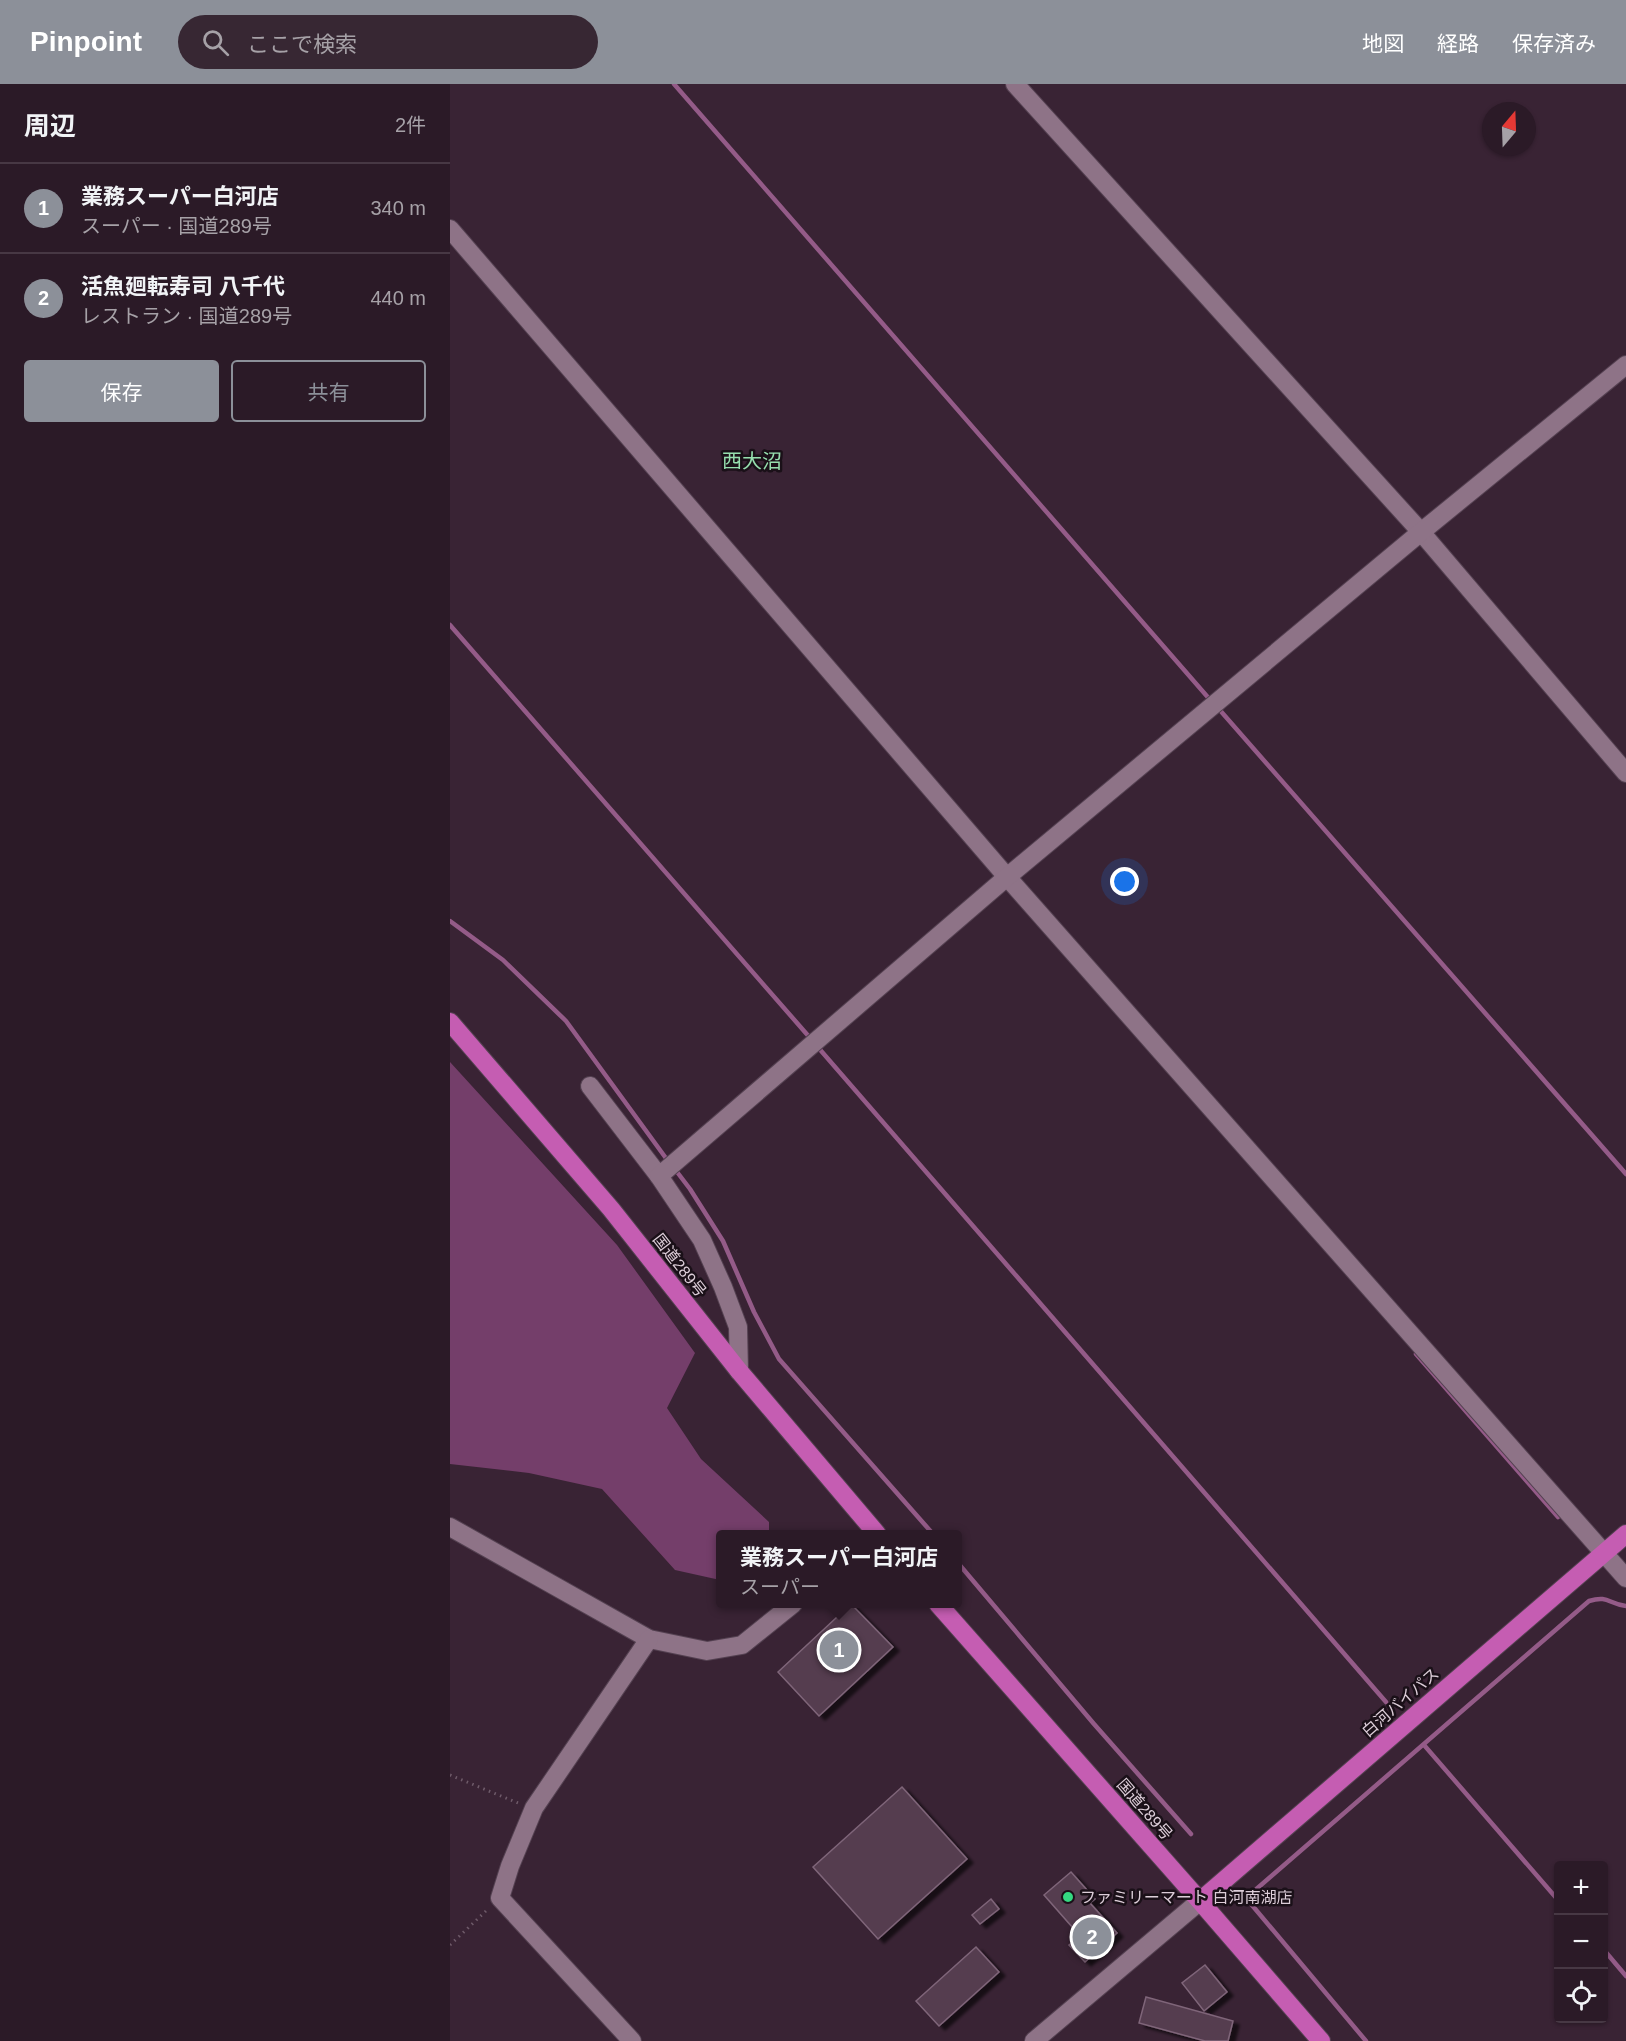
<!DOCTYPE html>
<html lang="ja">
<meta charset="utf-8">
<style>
body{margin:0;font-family:Helvetica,"Noto Sans JP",sans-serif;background:#372733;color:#f1f3f6}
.controls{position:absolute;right:18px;bottom:18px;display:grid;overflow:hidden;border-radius:6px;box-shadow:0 2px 4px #0004}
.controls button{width:54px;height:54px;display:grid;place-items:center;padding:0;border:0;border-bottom:2px solid #473844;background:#2b1a27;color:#f1f3f6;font:30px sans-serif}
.compass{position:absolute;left:1032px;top:18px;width:54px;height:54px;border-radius:50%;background:#2b1a27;box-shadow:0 2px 4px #0004;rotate:19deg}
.you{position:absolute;left:675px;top:798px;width:21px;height:21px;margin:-15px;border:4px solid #fff;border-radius:50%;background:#1a73e8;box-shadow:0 0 0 9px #1a73e833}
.badge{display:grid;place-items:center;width:39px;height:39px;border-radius:50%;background:#8c9099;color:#fff;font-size:20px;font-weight:700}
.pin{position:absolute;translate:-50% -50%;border:3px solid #fff;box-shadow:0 2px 6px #0006}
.popup{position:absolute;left:266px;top:1446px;width:246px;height:78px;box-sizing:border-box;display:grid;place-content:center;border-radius:6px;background:#2b1a27;filter:drop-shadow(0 2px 4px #0005);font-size:20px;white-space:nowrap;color:#a6a1a7}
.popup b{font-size:22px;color:#f1f3f6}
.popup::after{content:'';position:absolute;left:50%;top:100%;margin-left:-12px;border:12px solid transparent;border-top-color:#2b1a27}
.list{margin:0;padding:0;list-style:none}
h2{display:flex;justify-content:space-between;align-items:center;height:78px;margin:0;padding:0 24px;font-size:26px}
h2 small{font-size:20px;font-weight:400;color:#a6a1a7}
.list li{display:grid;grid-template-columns:39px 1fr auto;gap:18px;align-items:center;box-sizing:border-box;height:90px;padding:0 24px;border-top:2px solid #473844}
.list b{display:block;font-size:22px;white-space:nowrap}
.list p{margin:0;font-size:20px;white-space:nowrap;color:#a6a1a7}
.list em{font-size:20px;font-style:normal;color:#a6a1a7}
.actions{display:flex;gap:12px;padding:18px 24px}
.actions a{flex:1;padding:14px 0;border:2px solid #8c9099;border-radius:6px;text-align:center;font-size:21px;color:#8c9099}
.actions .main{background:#8c9099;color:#fff}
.icon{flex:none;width:33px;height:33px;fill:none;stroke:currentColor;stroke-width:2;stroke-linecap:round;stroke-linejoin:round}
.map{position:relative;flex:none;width:1176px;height:1957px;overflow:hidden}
header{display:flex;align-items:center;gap:36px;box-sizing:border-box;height:84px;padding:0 30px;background:#8c9099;color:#fff}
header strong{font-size:28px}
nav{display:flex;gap:33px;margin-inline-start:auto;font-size:21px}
.search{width:420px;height:54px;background:#372733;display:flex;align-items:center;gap:15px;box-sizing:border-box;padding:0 21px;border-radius:33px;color:#a6a1a7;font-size:22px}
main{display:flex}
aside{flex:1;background:#2b1a27}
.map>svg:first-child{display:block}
.forest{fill:#743e6a}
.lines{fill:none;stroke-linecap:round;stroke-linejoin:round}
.stream{stroke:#945b88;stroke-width:4.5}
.building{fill:#553d50;stroke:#7f6579;stroke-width:1.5;filter:url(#shadow)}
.minor-casing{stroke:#544151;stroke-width:20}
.highway-casing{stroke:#544151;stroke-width:20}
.path{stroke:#6f5b6a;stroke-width:3;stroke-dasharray:1.5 4.5;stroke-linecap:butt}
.minor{stroke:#8e7387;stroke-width:18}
.highway{stroke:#c55db2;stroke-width:18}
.poi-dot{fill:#34d881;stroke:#1a1018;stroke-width:2}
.labels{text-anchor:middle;stroke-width:5;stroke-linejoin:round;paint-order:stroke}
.street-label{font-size:16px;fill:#dccdd8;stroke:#1a1018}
.poi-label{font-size:16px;fill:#dccdd8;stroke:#1a1018;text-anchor:start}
.quarter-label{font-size:20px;fill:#96dfae;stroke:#1a1018}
</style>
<header>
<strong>Pinpoint</strong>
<div class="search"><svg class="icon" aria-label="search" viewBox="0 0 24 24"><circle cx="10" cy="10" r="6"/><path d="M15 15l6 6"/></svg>ここで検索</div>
<nav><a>地図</a><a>経路</a><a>保存済み</a></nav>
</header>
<main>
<aside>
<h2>周辺<small>2件</small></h2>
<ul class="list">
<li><span class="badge">1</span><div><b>業務スーパー白河店</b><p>スーパー · 国道289号</p></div><em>340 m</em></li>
<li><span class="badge">2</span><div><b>活魚廻転寿司 八千代</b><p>レストラン · 国道289号</p></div><em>440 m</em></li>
</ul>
<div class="actions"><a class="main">保存</a><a>共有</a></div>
</aside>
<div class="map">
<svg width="1176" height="1957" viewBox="0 0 1176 1957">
<defs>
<filter id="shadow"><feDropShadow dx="6" dy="4" stdDeviation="1.5" flood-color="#0009"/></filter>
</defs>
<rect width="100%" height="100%" fill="#392334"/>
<path class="forest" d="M0 978 167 1161 245 1269 217 1324 251 1375 319 1438V1450H270V1496L225 1486 152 1405 79 1389 0 1380Z"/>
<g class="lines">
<g class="stream">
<path d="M224 0 762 618"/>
<path d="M0 541 361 955"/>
<path d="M768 624 1176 1090"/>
<path d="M0 837 53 876 116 937 218 1077"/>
<path d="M366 961 936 1618"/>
<path d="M224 1084 240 1105 273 1157 304 1228 329 1275 483 1450"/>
<path d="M966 1270 1108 1433"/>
<path d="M508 1479 644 1640 741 1750"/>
<path d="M974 1661 1108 1816"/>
<path d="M1154 1866 1176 1892"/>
<path d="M916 1957 796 1814 1139 1517C1159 1511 1158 1520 1176 1522"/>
</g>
</g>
<g class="building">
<path d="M401 1520 443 1563 369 1632 328 1588Z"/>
<path d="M452 1703 517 1775 428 1855 363 1783Z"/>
<path d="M621 1788 645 1815 640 1819 667 1849 635 1878 619 1861 630 1852 594 1811Z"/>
<path d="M541 1815 549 1825 530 1840 522 1831Z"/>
<path d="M526 1863 549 1888 489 1942 466 1917Z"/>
<path d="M755 1881 777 1908 754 1927 732 1899Z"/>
<path d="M696 1913 783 1937 778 1957H755L689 1939Z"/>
</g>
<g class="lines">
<defs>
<g id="minor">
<path d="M565 0 971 448 1176 689"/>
<path d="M0 145 557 793 1176 1494"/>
<path d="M140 1002 209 1092"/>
<path d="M289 1287 288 1243 273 1203 252 1156 209 1092 557 793 971 448 1176 281"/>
<path d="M0 1443 199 1555 257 1567 292 1561 343 1520"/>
<path d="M182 1957 50 1814 60 1782 84 1724 199 1555"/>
<path d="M584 1957 750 1817"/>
</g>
<g id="highway">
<path d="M0 938 161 1125 289 1287 427 1450"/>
<path d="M488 1520 750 1817 871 1957"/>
<path d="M750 1817 1176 1450"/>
</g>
</defs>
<use href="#minor" class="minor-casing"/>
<use href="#highway" class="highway-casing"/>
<g class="path">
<path d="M0 1691 68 1719"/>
<path d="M0 1861 37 1826"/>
</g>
<use href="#minor" class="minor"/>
<use href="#highway" class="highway"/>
</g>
<circle class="poi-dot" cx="618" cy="1813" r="6"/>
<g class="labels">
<g class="street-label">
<text transform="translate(230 1181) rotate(52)" y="6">国道289号</text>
<text transform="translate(950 1618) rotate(-41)" y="6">白河バイパス</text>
<text transform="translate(695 1725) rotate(49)" y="6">国道289号</text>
</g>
<g class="poi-label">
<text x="630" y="1819">ファミリーマート 白河南湖店</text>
</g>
<g class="quarter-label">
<text x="302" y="384">西大沼</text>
</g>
</g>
</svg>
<div class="controls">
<button>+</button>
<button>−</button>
<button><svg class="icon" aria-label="locate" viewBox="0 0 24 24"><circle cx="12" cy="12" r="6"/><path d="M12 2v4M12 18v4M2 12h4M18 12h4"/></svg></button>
</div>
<svg class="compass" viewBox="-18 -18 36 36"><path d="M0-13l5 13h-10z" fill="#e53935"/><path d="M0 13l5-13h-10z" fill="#a6a1a7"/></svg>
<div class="you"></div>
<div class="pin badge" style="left:389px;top:1566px">1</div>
<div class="popup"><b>業務スーパー白河店</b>スーパー</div>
<div class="pin badge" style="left:642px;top:1853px">2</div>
</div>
</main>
